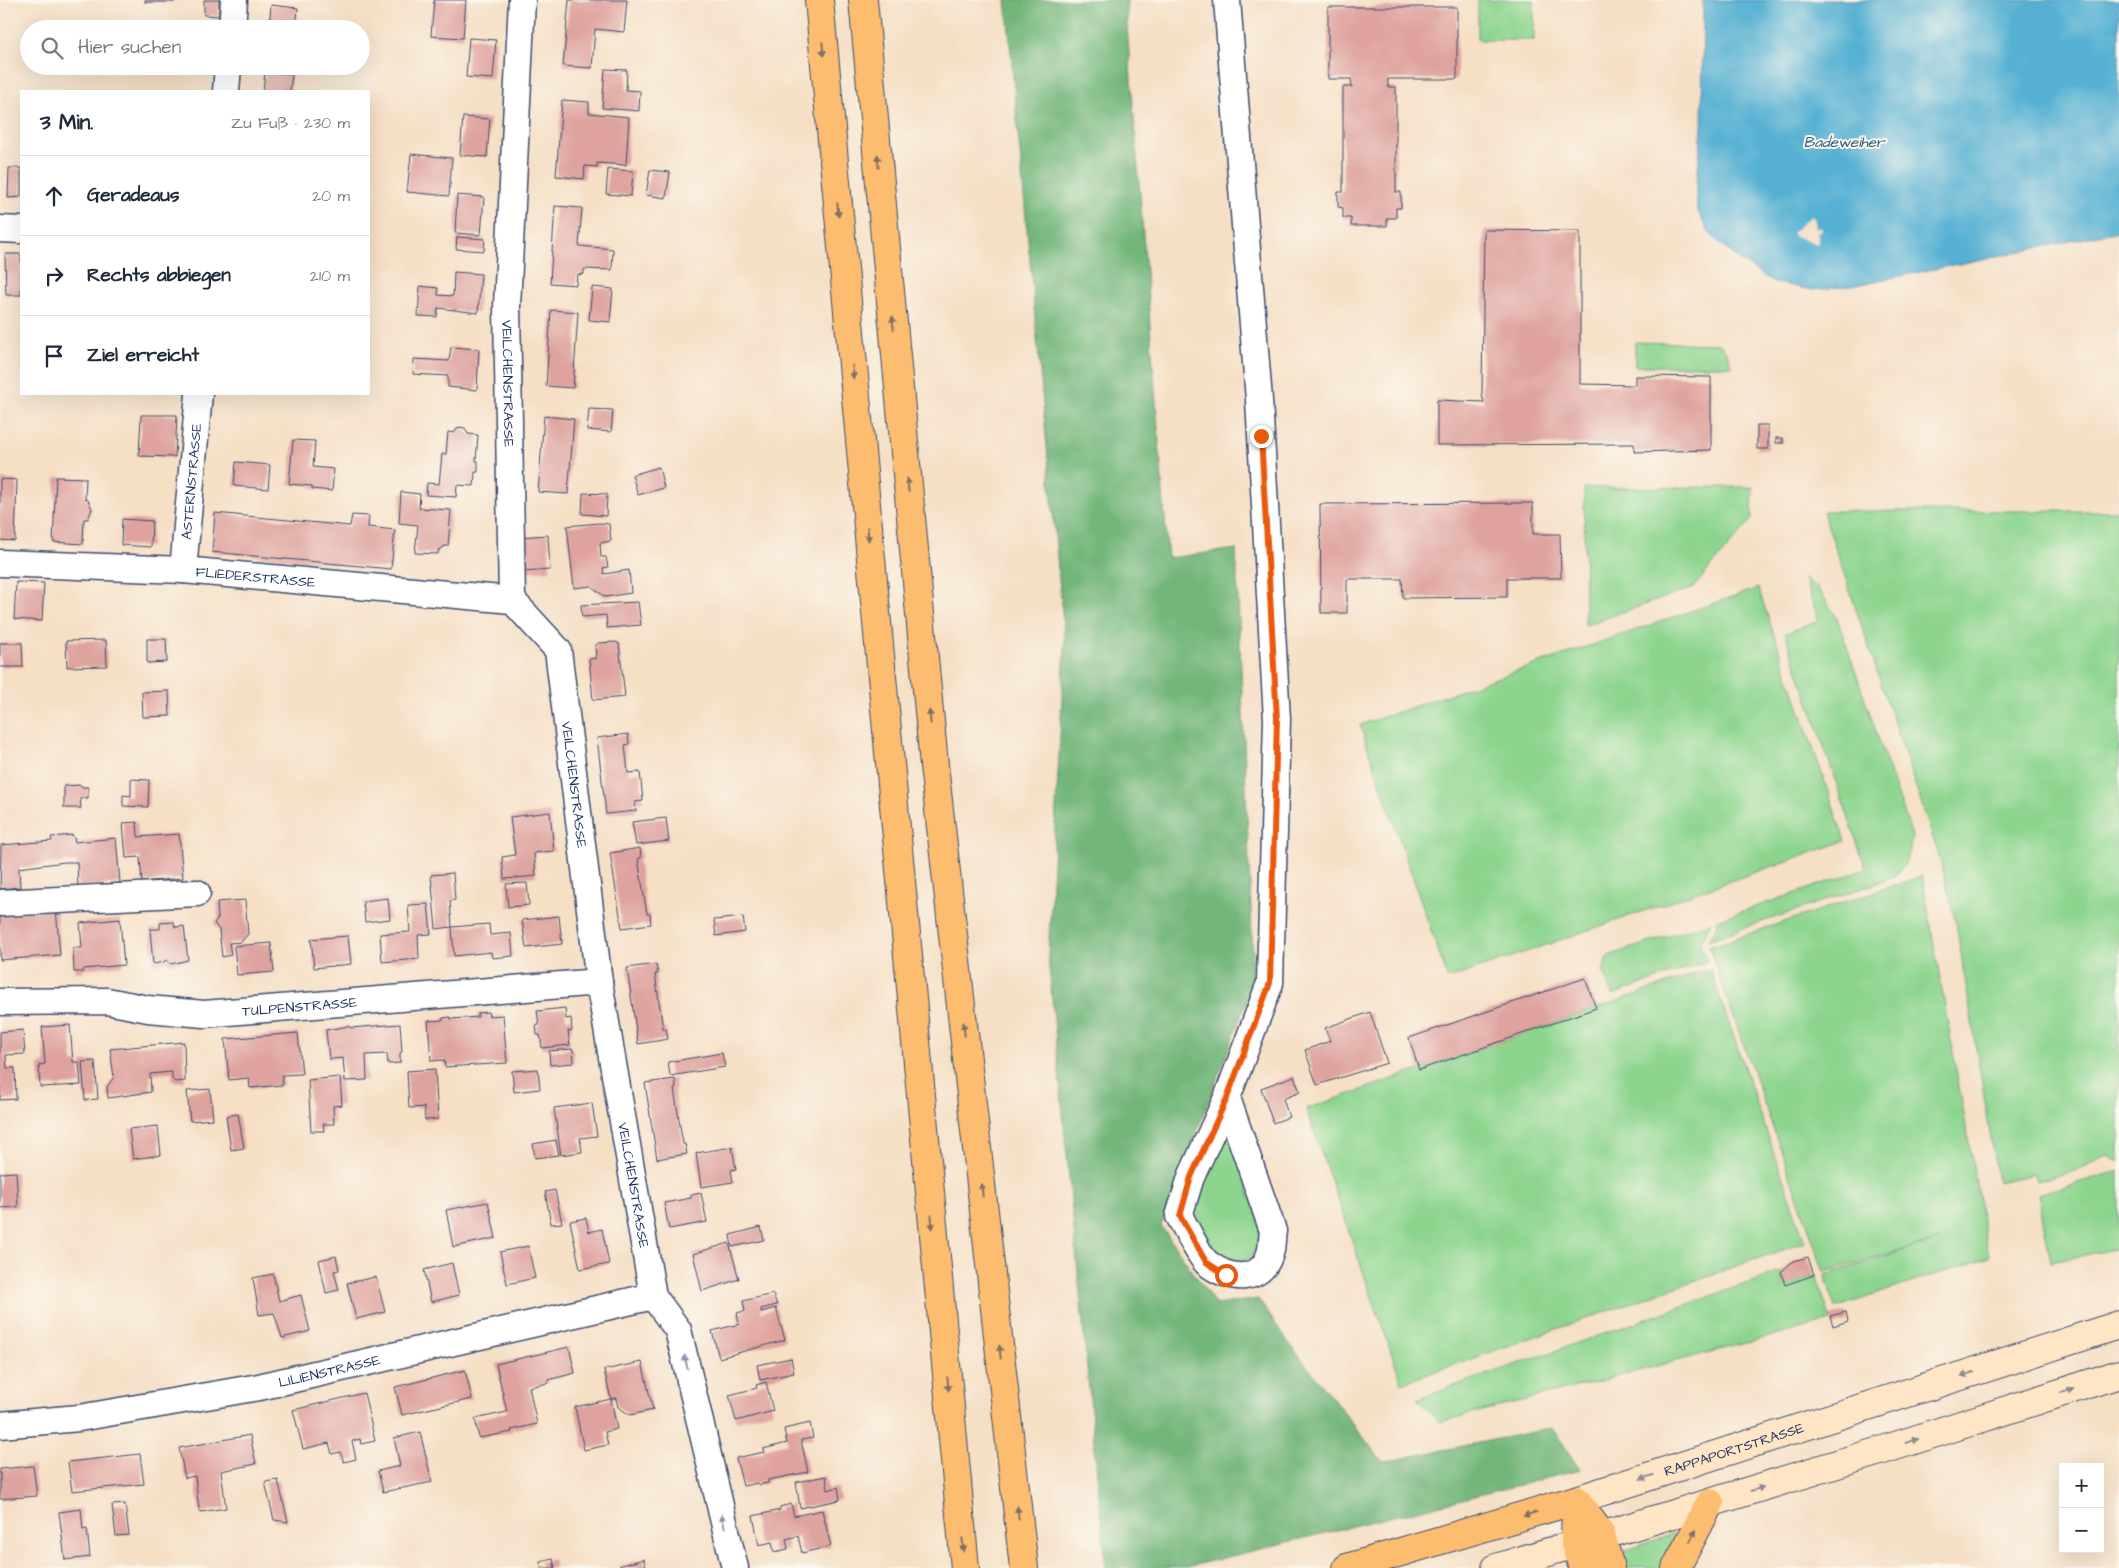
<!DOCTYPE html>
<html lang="de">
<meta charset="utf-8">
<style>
body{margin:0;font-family:"Architects Daughter",sans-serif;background:#f6f6f7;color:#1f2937}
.controls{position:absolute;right:15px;bottom:15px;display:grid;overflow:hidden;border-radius:0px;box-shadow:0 5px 20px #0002}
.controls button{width:45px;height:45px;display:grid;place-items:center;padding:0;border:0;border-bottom:1px solid #e0e1e3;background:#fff;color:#1f2937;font:25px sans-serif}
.stop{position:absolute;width:15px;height:15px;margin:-11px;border:4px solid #ea580c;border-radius:50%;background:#fff}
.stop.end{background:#ea580c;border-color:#fff;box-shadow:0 1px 5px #0008}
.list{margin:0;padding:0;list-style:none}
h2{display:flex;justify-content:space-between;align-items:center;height:65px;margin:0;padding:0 20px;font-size:21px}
h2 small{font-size:16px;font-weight:400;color:#747a83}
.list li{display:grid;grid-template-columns:32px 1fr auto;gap:15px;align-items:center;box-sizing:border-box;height:80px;padding:0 20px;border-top:1px solid #e0e1e3}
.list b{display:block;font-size:19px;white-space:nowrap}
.list em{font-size:16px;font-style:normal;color:#747a83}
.icon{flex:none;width:28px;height:28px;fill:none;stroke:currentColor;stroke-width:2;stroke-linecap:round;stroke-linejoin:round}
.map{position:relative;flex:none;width:2119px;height:1568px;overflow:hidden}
.search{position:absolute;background:#fff;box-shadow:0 5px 20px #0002;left:20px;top:20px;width:350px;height:55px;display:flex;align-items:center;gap:12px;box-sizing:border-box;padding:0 18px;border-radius:28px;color:#747a83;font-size:19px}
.panel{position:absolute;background:#fff;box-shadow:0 5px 20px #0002;left:20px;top:90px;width:350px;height:305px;border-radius:0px}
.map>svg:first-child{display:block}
.green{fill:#8dd58f;stroke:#548276}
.forest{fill:#72b67a;stroke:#46726c}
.water{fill:#55b0d3;stroke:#387098}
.pier{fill:#f5dfc5}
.building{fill:#dfa39f}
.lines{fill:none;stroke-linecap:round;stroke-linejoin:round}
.minor-casing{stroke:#3c496d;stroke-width:29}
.secondary-casing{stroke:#3c496d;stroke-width:30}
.primary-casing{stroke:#3c496d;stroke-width:30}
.motorway-casing{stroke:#3c496d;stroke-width:30}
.minor{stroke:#fff;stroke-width:26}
.secondary{stroke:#fee5c5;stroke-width:28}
.primary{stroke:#fcbd6f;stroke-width:28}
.motorway{stroke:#fcbd6f;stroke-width:28}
.oneway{fill:#806f66}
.oneway2{fill:#8d97ae}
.oneway3{fill:#8c8a92}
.route{stroke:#ea580c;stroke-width:6}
.labels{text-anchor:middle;stroke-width:4;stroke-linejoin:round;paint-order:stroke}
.street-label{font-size:14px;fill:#1b2f5e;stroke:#fbf7ec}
.water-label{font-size:15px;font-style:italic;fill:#2f5c87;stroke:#fbf7ec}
</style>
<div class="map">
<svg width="2119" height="1568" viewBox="0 0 2119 1568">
<rect width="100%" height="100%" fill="#fbf7ec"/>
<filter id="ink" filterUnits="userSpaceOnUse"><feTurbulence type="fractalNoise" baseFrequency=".02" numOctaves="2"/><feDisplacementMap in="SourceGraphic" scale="10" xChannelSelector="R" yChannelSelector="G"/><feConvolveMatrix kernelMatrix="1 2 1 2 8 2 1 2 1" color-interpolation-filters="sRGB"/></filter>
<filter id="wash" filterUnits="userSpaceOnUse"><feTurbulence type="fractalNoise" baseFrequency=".0096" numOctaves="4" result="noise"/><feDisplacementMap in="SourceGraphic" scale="20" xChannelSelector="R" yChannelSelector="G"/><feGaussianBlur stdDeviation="1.12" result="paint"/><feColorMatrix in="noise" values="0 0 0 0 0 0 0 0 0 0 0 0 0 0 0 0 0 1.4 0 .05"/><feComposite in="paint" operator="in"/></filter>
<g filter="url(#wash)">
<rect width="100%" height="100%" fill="#f5dfc5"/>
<g class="green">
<rect x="1478" y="0" width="56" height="40"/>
<path d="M1635 342 1719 344 1726 351 1732 366H1635Z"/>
<path d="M1753 487 1752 519 1693 588 1585 625 1584 488Z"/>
<path d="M1823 511H2119V1163L2106 1155 2079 1170 2037 1181 2034 1174 1998 1182 1956 923 1940 859Z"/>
<path d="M1804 578 1819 590 1837 618 1912 836C1910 854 1906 870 1889 879L1708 940 1718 925 1717 920 1866 869 1785 633 1819 621Z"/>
<path d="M1758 588 1845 841 1448 979 1360 725Z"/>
<path d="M1922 876 1989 1257 1835 1308 1825 1275 1940 1239 1824 1272 1709 947Z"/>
<path d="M1711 922 1700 944 1707 961 1612 995 1603 972 1608 956Z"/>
<path d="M1710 969 1805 1242 1402 1383 1306 1109Z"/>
<path d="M1226 1125 1261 1227 1258 1246 1250 1258 1236 1265 1221 1258 1211 1248 1196 1224 1192 1208Z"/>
<path d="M2119 1171V1248L2051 1262 2038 1194Z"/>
<path d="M1780 1272 1786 1286 1816 1275 1831 1321 1440 1422 1417 1399Z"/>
<path d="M1674 1534 1676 1539 1663 1568H1622L1619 1554 1622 1551Z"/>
</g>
<path class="forest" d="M1006 0H1127V26L1168 558 1236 549 1254 982 1161 1226 1216 1305 1258 1299 1291 1346 1383 1462 1553 1428 1580 1470 1183 1568H1106L1048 956 1065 644Z"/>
<path class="water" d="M1703 0H2119V231L1852 286 1813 290 1775 283 1740 261 1709 233 1697 211 1696 190 1702 127Z"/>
<path class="pier" d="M1811 216 1814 218 1816 228 1821 227 1822 231 1817 232 1819 241 1817 244 1793 235V232Z"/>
<g id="blocks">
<g class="building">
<rect x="145" y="0" width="29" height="2"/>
<path d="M204 0H219V16L204 15Z"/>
<path d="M434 0H466L463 38 431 36Z"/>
<path d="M569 0H627L624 32 595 29 592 68 563 66Z"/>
<path d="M271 5 298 8 296 29H269Z"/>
<path d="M1328 7H1457V79H1388V87H1396V192H1401V208H1396V218H1387V226H1351V218H1343V208L1338 207V192H1343V87H1352L1351 79H1328Z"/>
<path d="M469 38 496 40 493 79 466 77Z"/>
<path d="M605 69 627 70 626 90 640 91 639 111 602 108Z"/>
<path d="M265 72 292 74 290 91H263Z"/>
<path d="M562 100 589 102V113L629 117 626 165 597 163V167L585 166 584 179 556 176Z"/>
<path d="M463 117 490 119 487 157 460 155Z"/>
<path d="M411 154 452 158 449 196 407 192Z"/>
<path d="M9 168H21V197L8 198Z"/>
<path d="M608 169 633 171 631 196 606 194Z"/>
<path d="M650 170 670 172 666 198 646 195Z"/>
<path d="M457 195 484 197 481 235 455 233Z"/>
<path d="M555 206 582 208 579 246 613 249 612 270 584 269V274L577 275 576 285 550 283Z"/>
<path d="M1484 230 1580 231V384L1635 385V376L1711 377V450L1634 452V444L1437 445V400L1484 402 1482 395Z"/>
<path d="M457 237 485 239 484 251 456 249Z"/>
<path d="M5 254H21V295H6Z"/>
<path d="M454 272 481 274 478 313 438 308 437 317 418 316 420 286 438 288V295L453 296Z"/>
<path d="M592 287 613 289 610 322 589 320Z"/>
<path d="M551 310 578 312 573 388 546 386Z"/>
<path d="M451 347 479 349 477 390 448 387V376L413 374 414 359 449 361Z"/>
<path d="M589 409 613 410 611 432 587 430Z"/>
<path d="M141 415H177L175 457 139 456Z"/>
<path d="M544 416 574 419 568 494 538 492Z"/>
<rect x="1757" y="425" width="11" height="24"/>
<path d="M459 427 465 428 468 434 478 435 476 461H478V472H475L474 486 457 485 456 497 426 495 427 483 439 484 442 454H446L448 432 454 433Z"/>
<rect x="1776" y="438" width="7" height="5"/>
<path d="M293 440 315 441 313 467 334 469 332 491 312 489V486L289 484Z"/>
<path d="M236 462 270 465 268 489 234 486Z"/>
<path d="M659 467 664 488 638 495 632 475Z"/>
<path d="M56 477 86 478 85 499 88 500 92 509 88 519H84L83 544 53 542Z"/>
<path d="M0 479 17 480 15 541 0 540Z"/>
<path d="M401 492 420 494 419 508 451 510 448 546H445L438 551V554L415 553 418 525 399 523Z"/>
<path d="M583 493 607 494 606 516 582 514Z"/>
<path d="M1533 503V534H1560L1561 578H1507V597L1403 598 1402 579H1347V613H1321L1320 504Z"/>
<path d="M215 513 350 526 352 515 369 516 368 527 395 530 391 569 212 552Z"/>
<path d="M122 519 152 521 151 547 121 545Z"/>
<path d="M599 523 609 524 611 541 600 543 601 557H606L608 567 603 568 604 574 629 570 631 593 605 597 591 586 574 588 567 526Z"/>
<path d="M548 535 550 570 523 572 520 537Z"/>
<path d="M16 582 44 583 42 621 14 619Z"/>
<path d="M638 602 641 625 607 628 606 615 582 617 581 605Z"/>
<path d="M147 639H166L167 662 147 663Z"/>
<path d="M106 640 107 666 67 667 66 641Z"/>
<path d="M616 642 619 644 625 697 593 700 589 659 596 658 595 646 598 643Z"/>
<path d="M0 643H22L23 667H0Z"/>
<path d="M169 691 170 716 143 717 142 692Z"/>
<path d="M628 734 629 744 625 745 628 773 640 772 643 801 635 802 636 811 606 814 597 738Z"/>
<path d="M131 779 149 780 148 807 123 806V795L131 796Z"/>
<path d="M81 785V787H88V798H80L81 808H64V786Z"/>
<path d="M550 812 554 851 534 853 536 876 504 879 502 857 515 855 510 817Z"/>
<path d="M666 818 669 841 636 845 632 822Z"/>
<path d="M137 822 138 837 179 834 183 878 142 882 140 857 126 858 123 823Z"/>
<path d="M73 835 75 842 116 838 120 883 78 887 77 862H65L19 868 20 887 0 889 1 845 52 841 51 837Z"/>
<path d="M640 848 641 858 638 859 647 914H650L651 924 622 928 610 853Z"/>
<path d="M453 873 455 900 450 901 452 927 436 929 431 875Z"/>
<path d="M527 883 529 905 508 907 506 884Z"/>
<path d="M388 898 390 919 365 922 363 901Z"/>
<path d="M245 900 248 934 241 942 229 943 231 955 222 957 219 930 214 923 218 918 217 902Z"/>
<path d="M428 904 431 934 418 935 419 959 382 962 380 934 410 932 408 905Z"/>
<path d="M56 909 60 955 0 960V914Z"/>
<path d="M559 916 562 944 526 948 522 920Z"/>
<path d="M743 917 745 932 716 936 714 920Z"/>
<path d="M120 919 124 965 84 969 83 972H74L73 948H82L80 923Z"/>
<path d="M174 922 175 927 184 926 188 960 171 964 166 960 164 962 153 964 150 929H160V923Z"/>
<path d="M489 924 490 935 511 933 513 956 492 958 491 952 454 956 452 927Z"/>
<path d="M348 936 351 964 314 968 311 939Z"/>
<path d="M271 943 274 972 237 975 234 946Z"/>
<path d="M656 964 658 974H655L659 1002 663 1029H666L668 1039 638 1044 627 968Z"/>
<path d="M1585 978 1596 1008 1419 1070 1409 1038Z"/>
<path d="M565 1008 566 1019 571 1018 572 1031H568L570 1045 542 1048 540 1035H537L536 1026 539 1025 537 1011Z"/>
<path d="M488 1012 489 1016 503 1015 507 1063 445 1067 444 1060 431 1061 428 1021 443 1020V1018L450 1017 451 1019 478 1017V1013Z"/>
<path d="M1370 1012 1387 1063 1317 1085 1305 1050 1330 1041 1325 1028Z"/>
<path d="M400 1024 402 1052 400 1053V1063L388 1064 387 1054 366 1055 367 1080 345 1081 343 1058 329 1059 326 1030 349 1026 350 1028Z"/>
<path d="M70 1025 73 1062H79L81 1085 40 1087 39 1065 45 1064 42 1027Z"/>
<path d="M23 1030 25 1054 6 1055 7 1068H15L16 1099 0 1100V1032Z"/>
<path d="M298 1033 302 1074 282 1075 283 1085 250 1088 249 1078 229 1080 225 1039Z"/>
<path d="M184 1042 185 1081 175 1082 172 1079V1072L150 1074 151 1092 108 1098 107 1087 114 1077 110 1049Z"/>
<path d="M573 1049 574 1063 550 1065 549 1051Z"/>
<path d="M722 1053 725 1067 670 1076 668 1062Z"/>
<path d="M95 1061 98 1099 85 1100 82 1062Z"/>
<path d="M435 1069 438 1119 425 1120 424 1107 409 1108 407 1071Z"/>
<path d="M538 1069 540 1089 514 1092 512 1071Z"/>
<path d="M1294 1076 1300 1092 1283 1099 1289 1117 1273 1123 1261 1088Z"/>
<path d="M340 1077 342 1105 333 1106 334 1124H323L324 1131H311L308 1080Z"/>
<path d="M675 1079 676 1088 674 1089 683 1144H685L687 1154 657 1159 645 1083Z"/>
<path d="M210 1089 213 1119 190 1121 187 1091Z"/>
<path d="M592 1103 597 1136 580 1138 582 1152 561 1155 554 1108Z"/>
<path d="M238 1114 244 1148 231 1150 226 1116Z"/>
<path d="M158 1126 161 1155 133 1159 129 1129Z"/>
<path d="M556 1140 559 1155 535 1158 533 1144Z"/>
<path d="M732 1147 736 1169 731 1170 733 1182 701 1187 696 1153Z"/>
<path d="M16 1172 18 1207 0 1208V1173Z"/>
<path d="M555 1190 562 1223 551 1224 545 1192Z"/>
<path d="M701 1193 707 1222 669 1229 664 1203 691 1198V1195Z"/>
<path d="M488 1202 496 1238 453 1247 446 1210Z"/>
<path d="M586 1218 589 1232 602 1229 609 1264 580 1269 570 1221Z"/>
<path d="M761 1227 764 1240 732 1247 730 1235Z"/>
<path d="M729 1243 739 1279 702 1291 693 1254Z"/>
<path d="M528 1246 535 1278 507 1284 500 1252Z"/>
<path d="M336 1256 339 1270 334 1271 339 1290 326 1293 319 1260Z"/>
<path d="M1808 1257 1814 1275 1785 1285 1781 1272 1793 1261Z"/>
<path d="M452 1263 459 1295 431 1302 424 1270Z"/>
<path d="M273 1274 279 1301 301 1295 310 1331 282 1338 274 1313 259 1315 253 1278Z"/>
<path d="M376 1277 385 1312 356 1319 347 1283Z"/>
<path d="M773 1294 777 1305 761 1309V1312L776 1308 785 1340 719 1358 712 1331 739 1324 737 1313 745 1311 743 1301Z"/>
<path d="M1846 1312 1848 1321 1833 1326 1830 1316Z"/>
<path d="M569 1347 575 1373 548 1380V1383L529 1387 537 1424 511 1430 512 1432 479 1438 475 1419 507 1412 496 1364Z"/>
<path d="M791 1358 794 1373 760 1380 757 1365Z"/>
<path d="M642 1362 653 1410 630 1415 618 1407 616 1398 611 1399 604 1370Z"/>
<path d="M465 1370 472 1399 402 1415 395 1387Z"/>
<path d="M766 1382 773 1411 736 1421 729 1395 757 1388 756 1385Z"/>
<path d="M364 1393 375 1441 361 1444 360 1439 352 1441 356 1459 344 1462 340 1452 332 1454 329 1443 303 1449 293 1410Z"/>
<path d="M611 1399 617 1429 605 1432 608 1445 584 1450 575 1407Z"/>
<path d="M810 1423 813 1438 801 1440 808 1472 768 1480V1483L759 1485 758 1483 743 1486 736 1458 764 1452 763 1449 787 1443 784 1429Z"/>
<path d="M420 1432 432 1482 383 1492 378 1471 400 1466 394 1438Z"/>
<path d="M250 1435 256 1464 221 1471 226 1508 201 1512 199 1509 195 1476 185 1478 179 1448Z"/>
<path d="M140 1454 144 1484 72 1491 68 1462Z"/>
<path d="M33 1466 37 1496 0 1499V1469Z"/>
<path d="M826 1476 828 1490 838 1487 840 1500 800 1508 796 1482Z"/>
<path d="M278 1480 288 1522 274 1520 265 1482Z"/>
<path d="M125 1504 129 1535 116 1536 112 1505Z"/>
<path d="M791 1504 794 1516 822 1510 831 1546 802 1553 798 1536 786 1539 788 1549 774 1552 772 1542 759 1545 753 1516 780 1510V1507Z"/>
<path d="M81 1509 83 1530 87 1529 90 1557 65 1560 59 1512Z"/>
<path d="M553 1559 555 1568H541L540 1562Z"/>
<path d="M644 1559 646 1568H620L619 1566Z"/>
</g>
</g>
</g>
<g filter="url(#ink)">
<use href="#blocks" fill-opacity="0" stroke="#3c496d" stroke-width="1"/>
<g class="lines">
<defs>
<g id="minor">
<path id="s1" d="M522 0 507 306 512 600 558 650 599 982 653 1296 678 1330 735 1568"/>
<path d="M1227 0 1259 400 1277 719 1270 983 1227 1098 1191 1177 1179 1216C1186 1227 1199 1256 1207 1263 1230 1281 1263 1284 1271 1250 1272 1244 1272 1237 1273 1231L1227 1098"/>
<path d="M232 29 234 0"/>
<path d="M226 91 228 66"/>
<path d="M0 229 21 230"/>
<path id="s2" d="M0 563 183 570 512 600"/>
<path id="s3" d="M183 570 199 394"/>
<path d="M0 903 197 893"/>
<path id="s4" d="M0 1002 107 1001 148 1009 204 1014 599 982"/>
<path id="s5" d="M0 1425 79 1418 259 1387 653 1296"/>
</g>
<g id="secondary">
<path id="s6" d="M1576 1500 2119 1325"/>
<path d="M1496 1568 1883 1450 2119 1374"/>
</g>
<path id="primary" d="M1347 1568 1576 1500"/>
<g id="motorway">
<path d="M819 0 965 1568"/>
<path d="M863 0 934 765 1024 1568"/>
<path d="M1576 1500 1601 1534 1610 1568"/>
<path d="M1576 1500 1575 1543 1583 1568"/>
<path d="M1676 1568 1710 1503"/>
</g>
</defs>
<use href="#minor" class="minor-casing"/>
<use href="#secondary" class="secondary-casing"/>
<use href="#primary" class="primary-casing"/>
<use href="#motorway" class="motorway-casing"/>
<use href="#minor" class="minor"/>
<use href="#secondary" class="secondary"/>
<use href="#primary" class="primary"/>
<use href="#motorway" class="motorway"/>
</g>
<defs><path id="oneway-solid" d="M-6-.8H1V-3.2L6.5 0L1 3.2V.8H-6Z" transform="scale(1.25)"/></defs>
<g class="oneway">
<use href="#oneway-solid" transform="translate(823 49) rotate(85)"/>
<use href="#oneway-solid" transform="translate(878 161) rotate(-95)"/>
<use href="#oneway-solid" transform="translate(838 210) rotate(85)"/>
<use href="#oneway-solid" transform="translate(893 323) rotate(-95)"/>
<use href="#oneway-solid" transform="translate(853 372) rotate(85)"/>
<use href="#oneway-solid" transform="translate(908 485) rotate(-95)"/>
<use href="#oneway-solid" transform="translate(868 534) rotate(85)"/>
<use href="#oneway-solid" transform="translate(930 717) rotate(-95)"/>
<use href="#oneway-solid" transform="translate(964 1029) rotate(-96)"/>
<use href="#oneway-solid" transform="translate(982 1190) rotate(-96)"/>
<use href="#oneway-solid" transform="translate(932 1222) rotate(85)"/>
<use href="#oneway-solid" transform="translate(1000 1352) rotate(-96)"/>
<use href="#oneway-solid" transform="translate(948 1384) rotate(85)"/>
<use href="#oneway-solid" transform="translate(1018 1513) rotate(-96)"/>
<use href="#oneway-solid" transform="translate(1530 1514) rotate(163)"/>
<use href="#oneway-solid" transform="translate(1693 1536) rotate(-62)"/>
<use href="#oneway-solid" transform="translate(963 1545) rotate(85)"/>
</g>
<g class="oneway2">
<use href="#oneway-solid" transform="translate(686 1362) rotate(-103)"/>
<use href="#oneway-solid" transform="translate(723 1521) rotate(-103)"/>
</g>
<g class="oneway3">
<use href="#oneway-solid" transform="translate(1968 1374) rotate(162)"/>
<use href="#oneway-solid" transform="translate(2067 1391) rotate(-18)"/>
<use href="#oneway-solid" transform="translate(1912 1441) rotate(-18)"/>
<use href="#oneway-solid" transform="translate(1647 1477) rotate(162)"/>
<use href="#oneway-solid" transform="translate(1757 1489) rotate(-17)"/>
</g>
</g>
<g class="lines" filter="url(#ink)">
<path class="route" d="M1226 1275 1206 1262 1180 1216 1191 1177 1227 1098 1270 983 1277 719 1261 436"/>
</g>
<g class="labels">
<g class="street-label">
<text dy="5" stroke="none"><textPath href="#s1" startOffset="384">VEILCHENSTRASSE</textPath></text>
<text dy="5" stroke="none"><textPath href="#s3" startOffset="89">ASTERNSTRASSE</textPath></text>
<text dy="5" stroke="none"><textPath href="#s2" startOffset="256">FLIEDERSTRASSE</textPath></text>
<text dy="5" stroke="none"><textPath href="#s1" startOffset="804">VEILCHENSTRASSE</textPath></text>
<text dy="5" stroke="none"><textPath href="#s4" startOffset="301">TULPENSTRASSE</textPath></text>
<text dy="5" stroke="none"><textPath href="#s1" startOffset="1209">VEILCHENSTRASSE</textPath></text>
<text dy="5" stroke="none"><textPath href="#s5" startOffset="334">LILIENSTRASSE</textPath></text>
<text dy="5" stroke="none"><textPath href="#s6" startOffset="166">RAPPAPORTSTRASSE</textPath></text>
</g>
<g class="water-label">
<text x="1844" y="147">Badeweiher</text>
</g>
</g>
</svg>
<div class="controls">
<button>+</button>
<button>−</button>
</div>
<div class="stop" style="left:1226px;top:1275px"></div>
<div class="stop end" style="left:1261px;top:436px"></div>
<div class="search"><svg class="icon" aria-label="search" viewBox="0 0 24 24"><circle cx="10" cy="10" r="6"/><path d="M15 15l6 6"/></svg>Hier suchen</div>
<section class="panel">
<h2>3 Min.<small>Zu Fuß · 230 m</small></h2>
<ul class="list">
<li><svg class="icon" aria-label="ahead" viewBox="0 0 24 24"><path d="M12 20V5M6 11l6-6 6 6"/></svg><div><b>Geradeaus</b></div><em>20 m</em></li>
<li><svg class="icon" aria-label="right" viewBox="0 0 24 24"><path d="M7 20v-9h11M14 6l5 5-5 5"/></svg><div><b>Rechts abbiegen</b></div><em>210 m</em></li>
<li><svg class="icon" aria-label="arrive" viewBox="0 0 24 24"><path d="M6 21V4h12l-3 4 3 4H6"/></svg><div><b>Ziel erreicht</b></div></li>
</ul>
</section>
</div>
